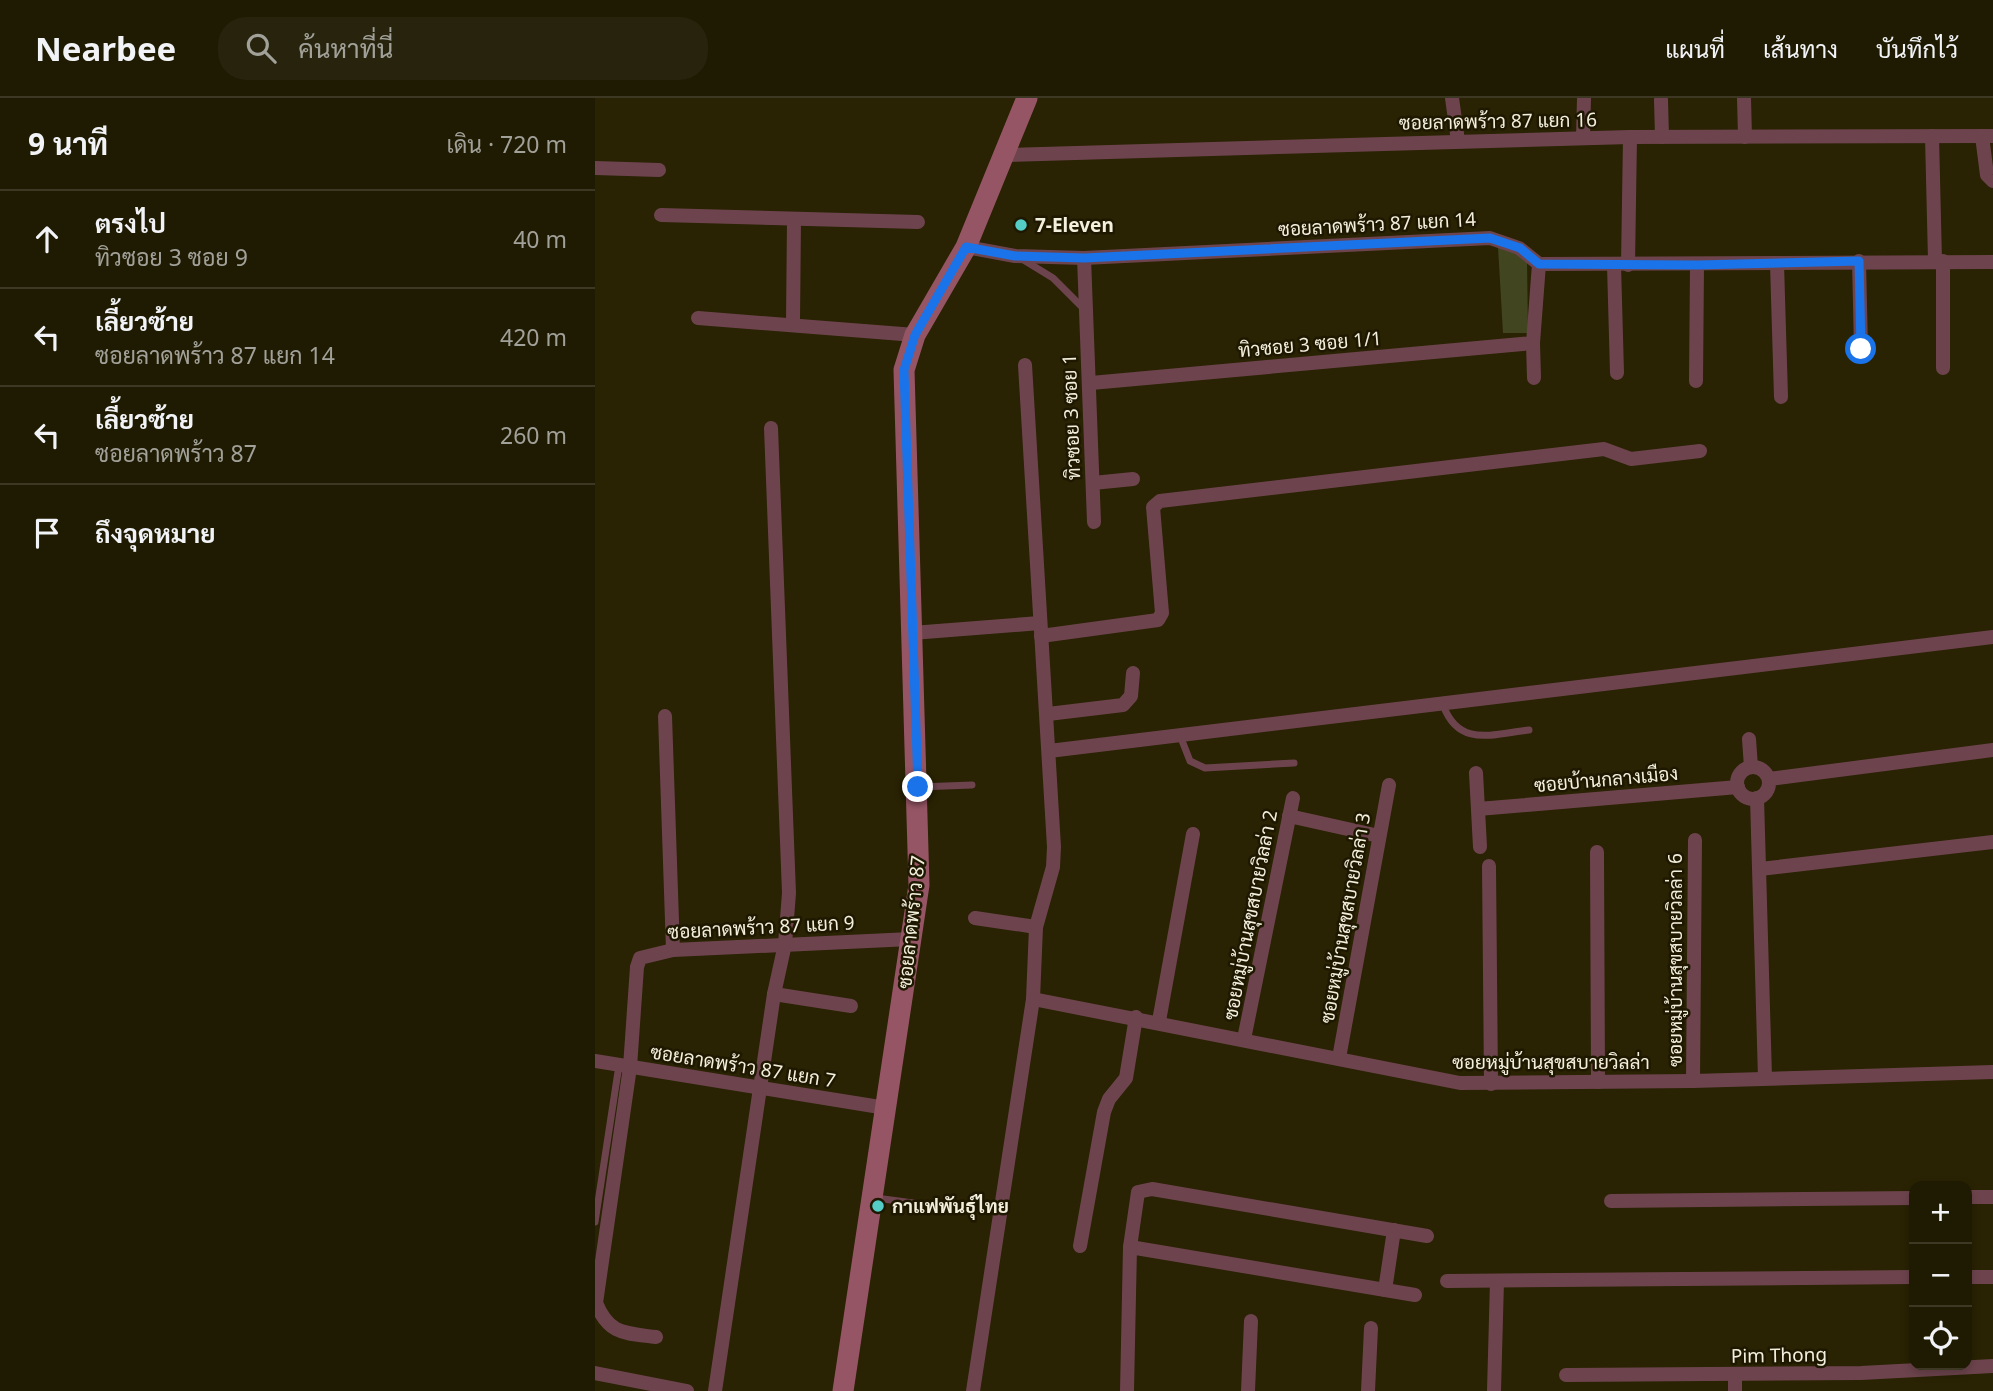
<!DOCTYPE html>
<html lang="th">
<meta charset="utf-8">
<style>
body{margin:0;font-family:"Noto Sans",Sarabun,sans-serif;background:#27230c;color:#f1f3f6}
.controls{position:absolute;right:21px;bottom:21px;display:grid;overflow:hidden;border-radius:14px;box-shadow:0 4px 10px #0003}
.controls button{width:63px;height:63px;display:grid;place-items:center;padding:0;border:0;border-bottom:2px solid #3c3824;background:#1f1a02;color:#f1f3f6;font:35px sans-serif}
.stop{position:absolute;width:21px;height:21px;margin:-16px;border:5px solid #1a73e8;border-radius:50%;background:#fff}
.stop.end{background:#1a73e8;border-color:#fff;box-shadow:0 2px 7px #0008}
.list{margin:0;padding:0;list-style:none}
h2{display:flex;justify-content:space-between;align-items:center;height:91px;margin:0;padding:0 28px;font-size:30px}
h2 small{font-size:23px;font-weight:400;color:#a1a199}
.list li{display:grid;grid-template-columns:46px 1fr auto;gap:21px;align-items:center;box-sizing:border-box;height:98px;padding:0 28px;border-top:2px solid #3c3824}
.list b{display:block;font-size:26px;white-space:nowrap}
.list p{margin:0;font-size:23px;white-space:nowrap;color:#a1a199}
.list em{font-size:23px;font-style:normal;color:#a1a199}
.icon{flex:none;width:38px;height:38px;fill:none;stroke:currentColor;stroke-width:2;stroke-linecap:round;stroke-linejoin:round}
.map{position:relative;flex:none;width:1398px;height:1293px;overflow:hidden}
header{display:flex;align-items:center;gap:42px;box-sizing:border-box;height:98px;padding:0 35px;background:#1f1a02;border-bottom:2px solid #3c3824}
header strong{font-size:33px}
nav{display:flex;gap:38px;margin-inline-start:auto;font-size:24px}
.search{width:490px;height:63px;background:#27230c;display:flex;align-items:center;gap:18px;box-sizing:border-box;padding:0 24px;border-radius:28px;color:#a1a199;font-size:26px}
main{display:flex}
aside{flex:1;background:#1f1a02}
.map>svg:first-child{display:block}
.green{fill:#414621}
.lines{fill:none;stroke-linecap:round;stroke-linejoin:round}
.lane{stroke:#6d444d;stroke-width:7}
.street{stroke:#6d444d;stroke-width:14}
.secondary{stroke:#965565;stroke-width:21}
.route{stroke:#1a73e8;stroke-width:9}
.poi-dot{fill:#54cdc7;stroke:#1f1800;stroke-width:2.5}
.labels{text-anchor:middle;stroke-width:5;stroke-linejoin:round;paint-order:stroke}
.street-label{font-size:19px;fill:#f3efdd;stroke:#1f1800}
.poi-label{font-size:19px;font-weight:bold;fill:#f3efdd;stroke:#1f1800;text-anchor:start}
</style>
<header>
<strong>Nearbee</strong>
<div class="search"><svg class="icon" aria-label="search" viewBox="0 0 24 24"><circle cx="10" cy="10" r="6"/><path d="M15 15l6 6"/></svg>ค้นหาที่นี่</div>
<nav><a>แผนที่</a><a>เส้นทาง</a><a>บันทึกไว้</a></nav>
</header>
<main>
<aside>
<h2>9 นาที<small>เดิน · 720 m</small></h2>
<ul class="list">
<li><svg class="icon" aria-label="ahead" viewBox="0 0 24 24"><path d="M12 20V5M6 11l6-6 6 6"/></svg><div><b>ตรงไป</b><p>ทิวซอย 3 ซอย 9</p></div><em>40 m</em></li>
<li><svg class="icon" aria-label="left" viewBox="0 0 24 24"><path d="M17 20v-9H6M10 6l-5 5 5 5"/></svg><div><b>เลี้ยวซ้าย</b><p>ซอยลาดพร้าว 87 แยก 14</p></div><em>420 m</em></li>
<li><svg class="icon" aria-label="left" viewBox="0 0 24 24"><path d="M17 20v-9H6M10 6l-5 5 5 5"/></svg><div><b>เลี้ยวซ้าย</b><p>ซอยลาดพร้าว 87</p></div><em>260 m</em></li>
<li><svg class="icon" aria-label="arrive" viewBox="0 0 24 24"><path d="M6 21V4h12l-3 4 3 4H6"/></svg><div><b>ถึงจุดหมาย</b></div></li>
</ul>
</aside>
<div class="map">
<svg width="1398" height="1293" viewBox="0 0 1398 1293">
<rect width="100%" height="100%" fill="#292203"/>
<path class="green" d="M903 149 915 150 932 162 933 235H908Z"/>
<g class="lines">
<g class="lane">
<path d="M427 161 458 180 488 210"/>
<path d="M848 607C864 650 897 636 934 632"/>
<path d="M586 640 595 663 610 670 699 665"/>
<path d="M324 689 377 687"/>
<path d="M281 1100 348 1109"/>
<path d="M0 1124 24 967"/>
</g>
<g class="street">
<path d="M857 0 863 43"/>
<path d="M1149 0 1150 39"/>
<path d="M1066 2 1067 39"/>
<path d="M1337 38 1340 163"/>
<path d="M1387 38 1392 77 1398 83"/>
<path d="M988 40 989 0"/>
<path d="M410 57 1035 39 1398 38"/>
<path d="M0 70 64 72"/>
<path d="M66 117 323 124"/>
<path d="M371 149 420 158 489 160 895 140 924 150 944 166 1398 164"/>
<path d="M489 160 499 424"/>
<path d="M1264 163 1266 251"/>
<path d="M1182 166 1186 299"/>
<path d="M1019 167 1022 275"/>
<path d="M1033 167 1035 39"/>
<path d="M103 220 320 237"/>
<path d="M198 225 199 121"/>
<path d="M938 245 939 280"/>
<path d="M1348 270V163"/>
<path d="M1101 283 1102 167"/>
<path d="M496 285 938 245 944 166"/>
<path d="M498 385 538 381"/>
<path d="M317 535 445 525"/>
<path d="M446 538 563 522 567 515 558 409 565 403 1009 351 1036 361 1105 353"/>
<path d="M453 616 528 607 536 598 538 575"/>
<path d="M70 618 78 852"/>
<path d="M1154 641 1156 669"/>
<path d="M454 653 1398 539"/>
<circle cx="1158" cy="685" r="16"/>
<path d="M881 675 885 749"/>
<path d="M1174 681 1398 652"/>
<path d="M1162 700 1170 980"/>
<path d="M883 711 1143 689"/>
<path d="M694 718 784 738"/>
<path d="M1002 754 1003 984"/>
<path d="M894 768 896 986"/>
<path d="M1165 771 1398 744"/>
<path d="M380 820 441 829"/>
<path d="M179 896 256 908"/>
<path d="M438 901 865 985 1098 983 1398 974"/>
<path d="M564 923 598 736"/>
<path d="M649 941 698 700"/>
<path d="M744 960 794 687"/>
<path d="M0 963 291 1010"/>
<path d="M1098 983 1100 742"/>
<path d="M1372 1099H1398"/>
<path d="M1016 1103 1319 1100"/>
<path d="M485 1148 509 1014 514 1001 531 980 541 919"/>
<path d="M535 1149 820 1197"/>
<path d="M1372 1179H1398"/>
<path d="M852 1183 1319 1179"/>
<path d="M790 1192 799 1132"/>
<path d="M61 1239C30 1235 14 1237 1 1205L35 969 42 869 45 860 78 852 316 841"/>
<path d="M0 1275 92 1293"/>
<path d="M971 1277 1266 1275 1398 1268"/>
<path d="M1140 1277V1293"/>
<path d="M120 1293 179 896 190 846 194 795 176 330"/>
<path d="M378 1293 438 901 441 829 458 769 459 749 430 267"/>
<path d="M532 1293 535 1149 543 1094 557 1091 832 1138"/>
<path d="M653 1293 656 1223"/>
<path d="M773 1293 776 1230"/>
<path d="M899 1293 902 1183"/>
</g>
<path class="secondary" d="M248 1293 324 787 309 272 320 237 371 149 432 0"/>
</g>
<g class="lines">
<path class="route" d="M323 689 309 272 320 237 371 149 420 158 489 160 895 140 925 150 944 166 1102 167 1264 163 1266 251"/>
</g>
<g class="poi-dot">
<circle cx="426" cy="127" r="7"/>
<circle cx="283" cy="1108" r="7"/>
</g>
<g class="labels">
<g class="street-label">
<text transform="translate(903 23) rotate(-1)" y="7">ซอยลาดพร้าว 87 แยก 16</text>
<text transform="translate(782 126) rotate(-3)" y="7">ซอยลาดพร้าว 87 แยก 14</text>
<text transform="translate(715 246) rotate(-5)" y="7">ทิวซอย 3 ซอย 1/1</text>
<text transform="translate(476 319) rotate(-92)" y="7">ทิวซอย 3 ซอย 1</text>
<text transform="translate(1011 681) rotate(-5)" y="7">ซอยบ้านกลางเมือง</text>
<text transform="translate(655 817) rotate(-79)" y="7">ซอยหมู่บ้านสุขสบายวิลล่า 2</text>
<text transform="translate(750 820) rotate(-80)" y="7">ซอยหมู่บ้านสุขสบายวิลล่า 3</text>
<text transform="translate(316 824) rotate(-84)" y="7">ซอยลาดพร้าว 87</text>
<text transform="translate(166 829) rotate(-3)" y="7">ซอยลาดพร้าว 87 แยก 9</text>
<text transform="translate(1080 862) rotate(-90)" y="7">ซอยหมู่บ้านสุขสบายวิลล่า 6</text>
<text x="956" y="971">ซอยหมู่บ้านสุขสบายวิลล่า</text>
<text transform="translate(148 968) rotate(9)" y="7">ซอยลาดพร้าว 87 แยก 7</text>
<text transform="translate(1184 1257) rotate(-1)" y="7">Pim Thong</text>
</g>
<g class="poi-label">
<text x="440" y="134">7-Eleven</text>
<text x="297" y="1115">กาแฟพันธ์ุไทย</text>
</g>
</g>
</svg>
<div class="controls">
<button>+</button>
<button>−</button>
<button><svg class="icon" aria-label="locate" viewBox="0 0 24 24"><circle cx="12" cy="12" r="6"/><path d="M12 2v4M12 18v4M2 12h4M18 12h4"/></svg></button>
</div>
<div class="stop" style="left:1266px;top:251px"></div>
<div class="stop end" style="left:323px;top:689px"></div>
</div>
</main>
